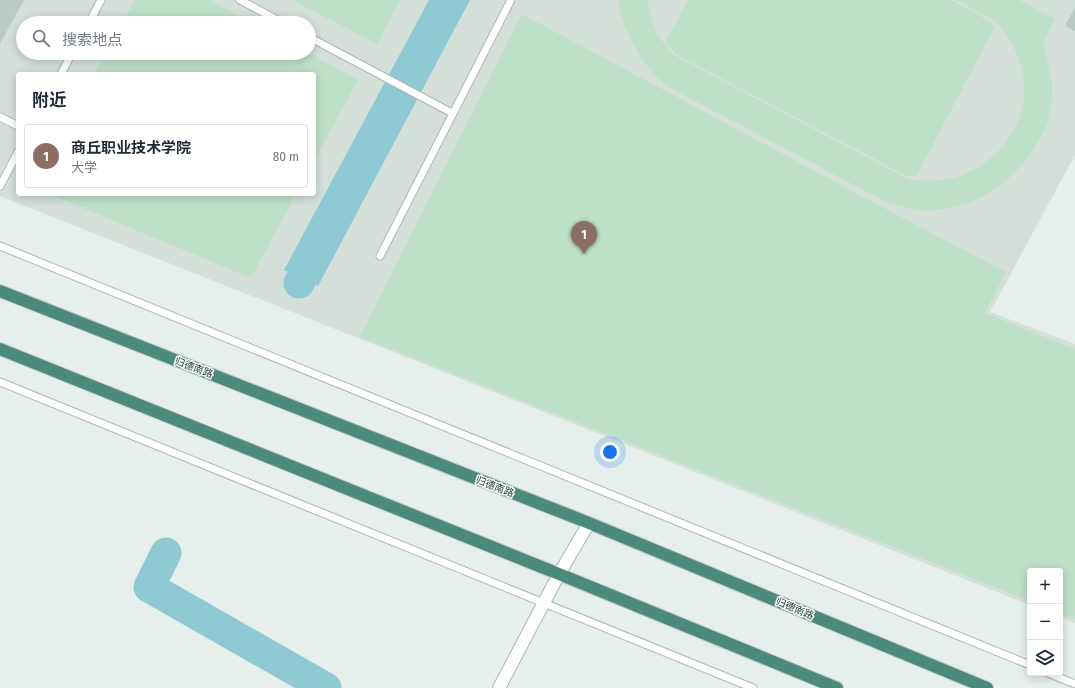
<!DOCTYPE html>
<html lang="zh">
<meta charset="utf-8">
<style>
body{margin:0;font-family:"Fira Sans Condensed","Noto Sans SC",sans-serif;background:#f2f2f3;color:#1f2937}
.controls{position:absolute;right:12px;bottom:12px;display:grid;overflow:hidden;border-radius:4px;box-shadow:0 2px 10px #0003}
.controls button{width:36px;height:36px;display:grid;place-items:center;padding:0;border:0;border-bottom:1px solid #e0e1e3;background:#fff;color:#1f2937;font:20px sans-serif}
.you{position:absolute;left:610px;top:452px;width:14px;height:14px;margin:-10px;border:3px solid #fff;border-radius:50%;background:#1a73e8;box-shadow:0 0 0 6px #1a73e833}
.badge{display:grid;place-items:center;width:26px;height:26px;border-radius:50%;background:#7f5249;color:#fff;font-size:13px;font-weight:700}
.pin{position:absolute;translate:-50% -33px;filter:drop-shadow(0 1px 2px #0008)}
.pin::after{content:'';position:absolute;top:21px;width:14px;height:12px;background:inherit;clip-path:polygon(0 0,100% 0,50% 100%)}
.list{margin:0;padding:0;list-style:none}
h2{display:flex;justify-content:space-between;align-items:center;height:52px;margin:0;padding:0 16px;font-size:17px}
h2 small{font-size:13px;font-weight:400;color:#747a83}
.list li{display:grid;grid-template-columns:26px 1fr auto;gap:12px;align-items:center;box-sizing:border-box;height:64px;margin:0 8px 8px;padding:0 8px;border:1px solid #e0e1e3;border-radius:4px}
.list b{display:block;font-size:15px;white-space:nowrap}
.list p{margin:0;font-size:13px;white-space:nowrap;color:#747a83}
.list em{font-size:13px;font-style:normal;color:#747a83}
.icon{flex:none;width:22px;height:22px;fill:none;stroke:currentColor;stroke-width:2;stroke-linecap:round;stroke-linejoin:round}
.map{position:relative;flex:none;width:1075px;height:688px;overflow:hidden}
.search{position:absolute;background:#fff;box-shadow:0 2px 10px #0003;left:16px;top:16px;width:300px;height:44px;display:flex;align-items:center;gap:10px;box-sizing:border-box;padding:0 14px;border-radius:22px;color:#747a83;font-size:15px}
.panel{position:absolute;background:#fff;box-shadow:0 2px 10px #0003;left:16px;top:72px;width:300px;height:124px;border-radius:4px}
.map>svg:first-child{display:block}
.built{fill:#d4dfda;fill-rule:evenodd}
.green{fill:#bfe0c8}
.water{fill:#8ec9d4}
.lines{fill:none;stroke-linecap:round;stroke-linejoin:round}
.river{stroke:#8ec9d4;stroke-width:31}
.building{fill:#bbcac4}
.service-casing{stroke:#a8b8b2;stroke-width:9}
.minor-casing{stroke:#a8b8b2;stroke-width:14}
.trunk-casing{stroke:#c2cac8;stroke-width:14}
.service{stroke:#fff;stroke-width:7}
.minor{stroke:#fff;stroke-width:12}
.trunk{stroke:#4c8a7c;stroke-width:12}
.labels{text-anchor:middle;stroke-width:3;stroke-linejoin:round;paint-order:stroke}
.street-label{font-size:10px;fill:#24423a;stroke:#f7fbf9}
</style>
<div class="map">
<svg width="1075" height="688" viewBox="0 0 1075 688">
<rect width="100%" height="100%" fill="#e6efeb"/>
<path class="built" d="M0 0H1075V155L990 312 1075 344V623L1060 617V571H1030V605L0 196ZM23 23H309V53H23ZM18 74H314V194H18Z"/>
<g class="green">
<path d="M135 0H210L252 23H122Z"/>
<path d="M292 0H400L377 44Z"/>
<path d="M617 0H647L652 20 657 34 672 54 910 180C928 181 945 182 962 175 1016 153 1042 95 1011 43 1006 36 1002 28 997 22 993 19 988 17 984 15 975 10 966 5 957 0H1019L1055 19 1043 43C1046 57 1054 80 1052 94 1052 101 1051 109 1049 115 1042 147 1012 182 983 196 974 202 962 205 952 207 943 209 933 211 924 211 911 210 898 205 886 202L667 86C662 82 657 78 653 73 635 53 623 26 617 0Z"/>
<path d="M688 0H951L991 22 994 28 917 175 907 176 677 55 665 43Z"/>
<path d="M522 14 880 206 1006 272 985 313 1075 349V619L1060 613V571H1030V601L360 337 386 284Z"/>
<path d="M106 53H308L358 80 314 161V74H94Z"/>
<path d="M49 194H296L251 278Z"/>
</g>
<path class="water" d="M429 0H470L318 286 284 270Z"/>
<g class="lines">
<g class="river">
<path d="M299 283 319 241"/>
<path d="M166 553 149 587 326 688"/>
</g>
</g>
<g class="building">
<path d="M0 0H24L0 44Z"/>
<path d="M1075 7V31L1065 26Z"/>
</g>
<g class="lines">
<defs>
<g id="service">
<path d="M240 0 283 23"/>
<path d="M89 23 101 0"/>
<path d="M309 37 452 113"/>
<path d="M61 74 72 53"/>
<path d="M0 117 18 126"/>
<path d="M0 186 18 152"/>
<path d="M0 246 1030 665"/>
<path d="M380 256 511 0"/>
<path d="M0 382 753 688"/>
<path d="M1048 673 1075 684"/>
</g>
<path id="minor" d="M499 688 559 574 589 523"/>
<g id="trunk">
<path d="M0 291 589 523 987 688"/>
<path d="M0 349 559 574 837 688"/>
</g>
</defs>
<use href="#service" class="service-casing"/>
<use href="#minor" class="minor-casing"/>
<use href="#trunk" class="trunk-casing"/>
<use href="#service" class="service"/>
<use href="#minor" class="minor"/>
<use href="#trunk" class="trunk"/>
</g>
<g class="labels">
<g class="street-label">
<text transform="translate(194 367) rotate(21)" y="4">归德南路</text>
<text transform="translate(495 486) rotate(21)" y="4">归德南路</text>
<text transform="translate(795 608) rotate(23)" y="4">归德南路</text>
</g>
</g>
</svg>
<div class="controls">
<button>+</button>
<button>−</button>
<button><svg class="icon" aria-label="layers" viewBox="0 0 24 24"><path d="M12 4l9 5-9 5-9-5zM3 14l9 5 9-5"/></svg></button>
</div>
<div class="you"></div>
<div class="pin badge" style="left:584px;top:254px;background:#8d6e63">1</div>
<div class="search"><svg class="icon" aria-label="search" viewBox="0 0 24 24"><circle cx="10" cy="10" r="6"/><path d="M15 15l6 6"/></svg>搜索地点</div>
<section class="panel">
<h2>附近<small></small></h2>
<ul class="list">
<li><span class="badge" style="background:#8d6e63">1</span><div><b>商丘职业技术学院</b><p>大学</p></div><em>80 m</em></li>
</ul>
</section>
</div>
